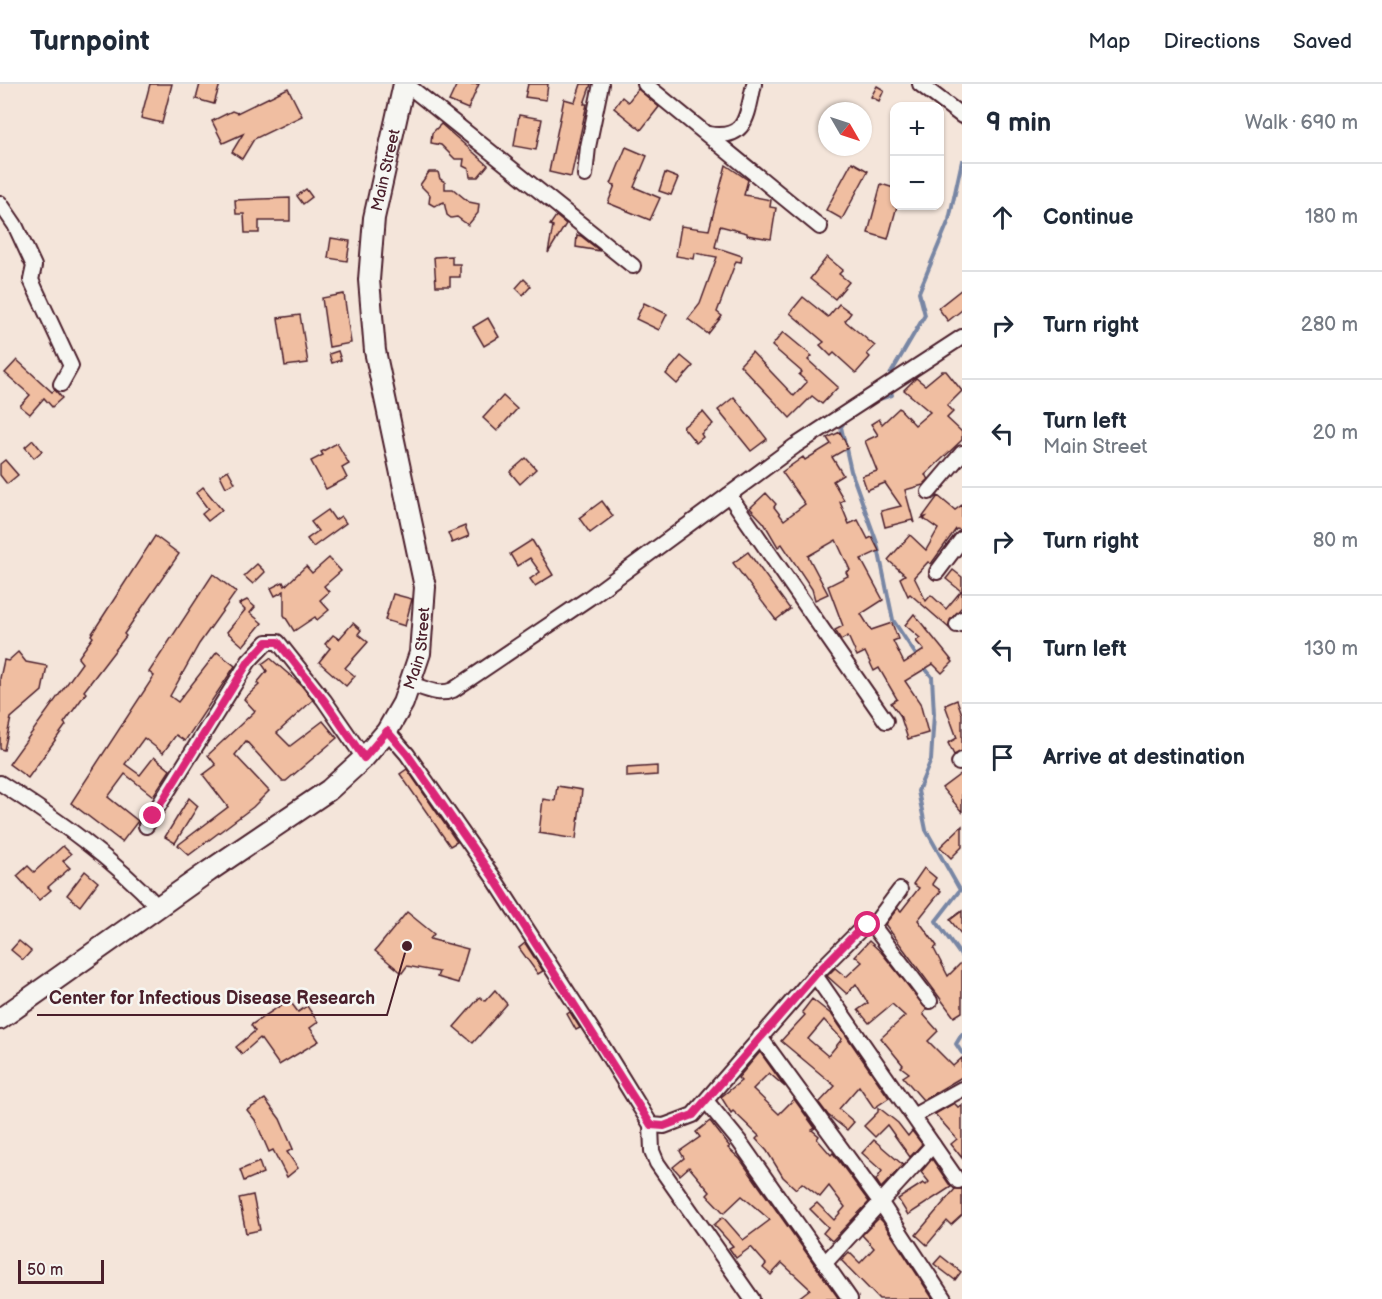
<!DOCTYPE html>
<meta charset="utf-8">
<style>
body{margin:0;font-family:"Balsamiq Sans",sans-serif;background:#f6f6f7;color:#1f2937}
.controls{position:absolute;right:18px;top:18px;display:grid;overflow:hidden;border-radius:12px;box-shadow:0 2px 4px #0004}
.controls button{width:54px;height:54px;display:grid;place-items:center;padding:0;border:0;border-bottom:2px solid #e0e1e3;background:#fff;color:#1f2937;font:30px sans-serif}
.compass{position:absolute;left:818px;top:18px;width:54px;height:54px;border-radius:50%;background:#fff;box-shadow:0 2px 4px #0004;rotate:129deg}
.scale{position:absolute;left:18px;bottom:15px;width:86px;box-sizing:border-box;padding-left:6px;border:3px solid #4a1f2b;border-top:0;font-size:16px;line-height:21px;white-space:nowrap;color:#4a1f2b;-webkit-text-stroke:4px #f6f6f2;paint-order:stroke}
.stop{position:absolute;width:18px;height:18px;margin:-14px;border:4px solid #db2777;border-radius:50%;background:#fff}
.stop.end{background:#db2777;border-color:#fff;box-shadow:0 2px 6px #0008}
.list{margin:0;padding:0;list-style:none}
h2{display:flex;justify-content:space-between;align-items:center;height:78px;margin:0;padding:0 24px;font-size:26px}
h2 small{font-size:20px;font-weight:400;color:#747a83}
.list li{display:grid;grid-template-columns:39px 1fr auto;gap:18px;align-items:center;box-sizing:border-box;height:108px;padding:0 24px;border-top:2px solid #e0e1e3}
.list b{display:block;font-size:22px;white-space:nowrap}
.list p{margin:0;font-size:20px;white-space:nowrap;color:#747a83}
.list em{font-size:20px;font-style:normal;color:#747a83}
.icon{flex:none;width:33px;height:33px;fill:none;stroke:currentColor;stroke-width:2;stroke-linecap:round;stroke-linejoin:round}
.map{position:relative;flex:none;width:962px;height:1215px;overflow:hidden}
header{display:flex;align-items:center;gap:36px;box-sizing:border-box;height:84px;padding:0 30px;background:#fff;border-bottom:2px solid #e0e1e3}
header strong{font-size:28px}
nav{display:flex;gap:33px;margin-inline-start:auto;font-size:21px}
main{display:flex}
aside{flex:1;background:#fff}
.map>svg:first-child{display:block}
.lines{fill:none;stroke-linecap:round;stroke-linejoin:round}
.stream{stroke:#7886a4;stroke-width:4}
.building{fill:#f0bea1;stroke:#4a1f2b;stroke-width:1.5;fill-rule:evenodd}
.minor-casing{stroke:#4a1f2b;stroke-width:18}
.secondary-casing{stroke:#4a1f2b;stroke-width:24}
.minor{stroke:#f6f6f2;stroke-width:14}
.secondary{stroke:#f6f6f2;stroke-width:20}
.route{stroke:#db2777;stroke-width:8}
.labels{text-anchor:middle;stroke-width:5;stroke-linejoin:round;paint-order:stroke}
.street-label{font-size:16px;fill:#4a1f2b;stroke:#f6f6f2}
.leader{fill:none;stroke:#4a1f2b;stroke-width:2}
.callout-dot{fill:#4a1f2b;stroke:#f6f6f2;stroke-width:2}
.callout-label{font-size:18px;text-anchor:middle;font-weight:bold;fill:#4a1f2b;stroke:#f6f6f2;stroke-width:5;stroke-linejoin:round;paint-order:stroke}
</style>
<header>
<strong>Turnpoint</strong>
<nav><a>Map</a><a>Directions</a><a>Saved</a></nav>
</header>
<main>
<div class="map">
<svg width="962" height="1215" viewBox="0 0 962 1215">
<rect width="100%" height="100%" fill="#f4e5da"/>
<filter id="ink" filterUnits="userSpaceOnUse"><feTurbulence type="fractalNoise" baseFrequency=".0167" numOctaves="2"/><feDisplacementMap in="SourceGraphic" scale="12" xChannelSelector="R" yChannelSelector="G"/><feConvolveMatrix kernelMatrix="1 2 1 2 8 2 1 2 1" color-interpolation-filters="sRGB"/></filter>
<g filter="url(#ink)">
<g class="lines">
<g class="stream">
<path d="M887 296 925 231 919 208 949 136 962 77"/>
<path d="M876 316 892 311 889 303"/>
<path d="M845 337 841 343 851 387 877 459 893 536 918 574"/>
<path d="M924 583 932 593 934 630 931 676 918 707 926 746 960 806 936 837 962 873"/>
<path d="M962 950 956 960 962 969"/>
</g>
</g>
<g class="building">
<path d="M150 0H172L162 39 141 34Z"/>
<path d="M200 0H220L214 20 196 15Z"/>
<path d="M457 0H479L468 25 449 17Z"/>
<path d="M528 0H548L546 16 525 13Z"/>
<path d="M581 0H591L584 20H587L571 93 549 88 564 15 575 18Z"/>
<path d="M877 2 884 6 879 17 871 13Z"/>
<path d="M288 4 302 32 254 55 242 75 232 68 243 50 223 59 212 37 232 27 237 29Z"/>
<path d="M638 5 659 23 641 46 614 24 622 13 628 18Z"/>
<path d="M519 31 542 35 536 66 514 62Z"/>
<path d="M441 40 488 81 478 93H470L469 85 463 82 464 75H455L441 61 431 59 432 49Z"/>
<path d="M626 63 647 72 634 103 660 114 650 136 608 119 615 101 611 100Z"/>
<path d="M852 78 868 87 842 135 826 126Z"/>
<path d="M726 81 748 96 744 111 771 116 770 123 776 124 771 155 747 151V149L720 142 715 163 742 172 741 178 736 177 717 228 722 232 708 250 688 235 700 220 717 173 695 169 694 175 676 172 681 142 709 146Z"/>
<path d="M429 88H438L440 95 445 98V105H453L469 118 479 120 478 129 468 141 457 133 451 134 447 131 444 118 434 122 429 119 430 111 420 101Z"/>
<path d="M665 89 678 94 671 111 659 107Z"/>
<path d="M881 100 894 104V122H897L888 155 868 149Z"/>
<path d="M306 105 312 113 303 120 297 112Z"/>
<path d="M290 114V137H259V149H245L244 130H236L235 116Z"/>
<path d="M556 132 566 140 548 169 553 142 550 141Z"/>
<path d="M577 151 581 152 600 167 576 163Z"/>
<path d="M331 154 350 157 347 177 328 174Z"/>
<path d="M452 172V180H460V193H450V202H436L434 173Z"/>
<path d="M827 173 843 186 839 190 849 198 835 215 810 195Z"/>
<path d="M524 195 531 202 523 211 516 204Z"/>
<path d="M962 205V226L948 237 938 224Z"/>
<path d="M344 210 351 259 329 263 322 214Z"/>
<path d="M803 213 828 233 839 220 851 229 845 237 875 262 867 270 870 273 856 289 834 269 831 272 820 261 824 258 790 229Z"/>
<path d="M644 219 667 230 659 246 636 235Z"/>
<path d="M300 231 308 279 285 282 278 234Z"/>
<path d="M488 234 499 253 484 262 473 243Z"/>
<path d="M783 248 812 272 808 276 838 303 822 320 812 312 790 334 740 281 752 268 794 312 807 298 799 291 802 288 772 262Z"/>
<path d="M338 267 341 276 332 279 329 270Z"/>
<path d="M681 272 693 282 677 300 666 290Z"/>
<path d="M17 276 52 308 55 306 62 314 52 323 44 314 30 330 20 322 30 311 5 289Z"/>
<path d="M942 287H946L962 307 947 322 953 328 947 334 962 348V356L925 391 929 395 923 401 905 406 914 439 912 436 885 443 881 427 901 422 885 399 867 406 862 392 877 387 865 357 878 351 871 340 879 335 882 340 899 324 915 341 930 328 904 306 916 294 925 301Z"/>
<path d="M503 312 517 325 497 347 483 334Z"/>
<path d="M734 313 767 355 751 367 718 326Z"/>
<path d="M703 328 713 340 701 350 703 353 696 359 683 343Z"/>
<path d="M840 348 848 364 832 373 843 391 833 397 844 416 840 418 849 440 858 436 868 455 872 453 879 467 861 475 883 516 861 530 871 546 892 539 898 555 893 557 904 579 924 566 916 557 920 554 905 541 914 530 953 578 942 589 933 580 905 597 920 619 928 649 908 655 900 631 891 619 897 615 879 584 874 587 865 568 857 572 848 552 841 556 835 546 843 542 828 502 848 492 846 488 850 486 836 456 808 472 828 510 815 516 812 505 782 460 778 463 764 439 750 424 766 409 776 420 774 423 784 436 805 420 782 388 803 373 805 376 831 360 827 354Z"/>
<path d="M33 356 42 367 34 374 25 363Z"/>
<path d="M337 359 349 380 342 384 347 394 326 405 311 377 323 371 321 368Z"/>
<path d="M526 374 536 385 520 400 510 388Z"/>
<path d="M5 376 18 391 7 400 0 391V380Z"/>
<path d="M228 386 235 399 226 403 220 391Z"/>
<path d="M203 403 222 426 208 437 202 430 208 425 196 409Z"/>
<path d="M938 412 955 426 962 421V446L956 445 931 480 928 478 914 493 926 517 931 511 946 525 961 507 946 495 953 486 962 493V523L950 536 949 544 910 510 908 512 900 494 905 491 888 476 910 451 926 466 938 445 924 435 926 433 922 434Z"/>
<path d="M602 417 613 432 590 449 579 434Z"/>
<path d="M328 426 335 436 341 432 346 439 313 463 307 455 318 447 311 438Z"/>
<path d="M465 442 469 452 452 459 448 449Z"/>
<path d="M155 452 179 470 124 550 126 552 84 607 86 609 64 639 66 641 28 694 9 680 82 579 78 574 93 553 91 551Z"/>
<path d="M532 456 553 491 535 502 530 495 540 488 530 474 517 482 510 470Z"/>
<path d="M748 468 790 525 776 536 733 479Z"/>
<path d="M329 474 341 487 324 502 329 508 320 516 329 526 317 536 315 533 294 547 284 531V507L275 512 271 504 283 498 285 502 306 482 312 489Z"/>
<path d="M257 480 265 488 253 500 244 492Z"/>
<path d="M213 490 236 508 199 560 170 612 178 618 217 568 235 582 185 657 176 651 163 669 144 654 125 680 140 691 154 673 170 686 153 712 125 690 108 713 138 737 122 758 71 719 154 592 149 588Z"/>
<path d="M393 510 412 515 405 542 385 536Z"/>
<path d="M247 516 255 523 250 529 262 539 243 562 227 548 245 526 239 520Z"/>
<path d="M353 539 361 546 358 550 368 558 345 584 355 592 346 602 319 578 330 564 325 560 333 551 339 555Z"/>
<path d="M18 568 26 578 47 582 42 607 11 634 4 666 0 665V594L4 576 8 577Z"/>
<path d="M270 574 301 601 313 616 277 649 290 662 323 637 337 654 286 697H282L246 657 235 671 269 707 253 723 189 771 178 761 228 723 203 691 216 681 208 671 255 627 244 615 259 601 257 599 267 587 262 580Z"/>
<path d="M957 616 962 630V667L954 671 948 659 957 654 945 621Z"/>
<path d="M657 682V691L627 693V684Z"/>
<path d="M407 685 457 758 450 762 400 690Z"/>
<path d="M962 689V728L942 704Z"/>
<path d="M557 702 582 706 576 755 539 749 543 715 555 717Z"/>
<path d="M189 714 198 722 175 759 165 753Z"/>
<path d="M962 742V763L951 774 940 763Z"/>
<path d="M63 762 71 770 63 777 70 784 48 803 51 806 39 816 17 792 28 782 34 788Z"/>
<path d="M924 784 936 794 932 800 941 807 918 836 937 862 934 865 948 892 962 878V928L954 933 885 840 898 824 901 827 919 804 913 800Z"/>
<path d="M85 787 98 798 80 822 67 811Z"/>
<path d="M962 827V851L950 836Z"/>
<path d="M407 828 434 850 430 855 468 865 458 899 437 893 439 888 407 882 402 889 375 867Z"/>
<path d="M19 857 31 867 23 876 11 866Z"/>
<path d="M869 857 881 868 927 925 923 930 938 947 928 957 953 982 962 974V993L923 1016 903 993 909 989 901 983 903 981 881 954 905 932 892 920 869 939 858 926 868 919 856 900 847 910 827 892 835 884 846 893 862 878 855 872Z"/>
<path d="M525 859 543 887 538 890 519 864Z"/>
<path d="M495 906 507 920 473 959 454 943 480 913 485 917Z"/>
<path d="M812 915 832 931 889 1014 874 1024 859 1002 839 1025 854 1038 847 1046 828 1031 819 1019 835 1002 781 957 805 931 802 928ZM824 936 842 955 828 972 808 955Z"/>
<path d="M289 916 298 928 307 922 318 938 310 944 319 957 279 981 260 954 242 970 236 963 255 947 251 941Z"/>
<path d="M570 928 580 944 576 946 567 930Z"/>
<path d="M760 968 785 1003 769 989 753 1005 779 1030 794 1015 815 1044 812 1046 819 1052 817 1055 831 1071 833 1069 869 1118 832 1157 823 1149 828 1143 810 1125 817 1119 834 1136 845 1123 829 1102 820 1113 802 1099 796 1105 783 1093 767 1067 756 1055 759 1052 733 1027 731 1029 721 1013 741 997 738 994Z"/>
<path d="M265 1015 280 1035 293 1065 287 1068 298 1084 287 1093 273 1066 269 1068 255 1036 247 1026Z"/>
<path d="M954 1019 958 1023 962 1021V1074L951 1060 957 1055 935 1030Z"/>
<path d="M878 1023 898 1039 908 1052 912 1047 922 1060 910 1073 887 1041 875 1053 864 1042 878 1028Z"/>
<path d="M710 1037 730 1063 728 1064 740 1075 839 1215H797L810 1205 782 1179 771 1191 763 1184 766 1180 751 1163 736 1174 729 1164 733 1162 714 1141 723 1133 743 1156 770 1136 742 1112 724 1129 707 1111 710 1108 689 1083 680 1091 673 1083 684 1074 680 1067 700 1053 696 1048Z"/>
<path d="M874 1056 903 1081 881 1104 876 1096 882 1087 862 1069Z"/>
<path d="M932 1075 951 1103 908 1131 898 1115 923 1099 926 1101 929 1098 921 1088Z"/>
<path d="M259 1078 263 1089 244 1097 240 1086Z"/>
<path d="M955 1105H962V1131L951 1141 947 1137 927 1161 916 1151Z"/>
<path d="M253 1111 260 1146 246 1149 239 1114Z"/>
<path d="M879 1134 883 1138 933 1215H879L841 1176 849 1168 860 1179 874 1164 862 1151Z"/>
<path d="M941 1172 961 1188 955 1196 934 1180Z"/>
</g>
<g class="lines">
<defs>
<g id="minor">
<path d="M406 0 633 182"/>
<path d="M645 0 820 143"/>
<path d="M920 0 962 32"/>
<path d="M708 50C747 57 747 31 754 0"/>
<path d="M585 91 588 63 601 0"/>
<path d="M0 119 15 141 34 182 31 196 71 282 61 300"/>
<path d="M929 408 962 369"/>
<path d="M729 411 886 637"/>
<path d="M937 488 962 455"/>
<path d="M957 541 962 535"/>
<path d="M411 600C426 605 439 612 453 606L589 514 795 362 962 253"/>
<path d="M387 647 407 670 493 793 601 960 651 1041 652 1067 657 1079 752 1215"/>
<path d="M959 679 962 676"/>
<path d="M0 699C57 735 112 774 158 823"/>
<path d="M146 742 249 577 267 558H278L324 616 364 674"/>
<path d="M873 842 900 806"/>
<path d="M815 891 958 1097"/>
<path d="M760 953 881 1119 944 1215"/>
<path d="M707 1018 739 1057 850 1215"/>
<path d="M915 1031 962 1005"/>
<path d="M651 1041 664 1042 693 1031 815 891 863 843 873 842 930 917"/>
<path d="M825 1179 933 1061"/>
</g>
<g id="secondary">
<path id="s1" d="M0 935 209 787 329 706 364 674 387 647 403 619 420 569 425 503 375 267 369 196 374 134 404 0"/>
</g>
</defs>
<use href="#minor" class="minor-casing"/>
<use href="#secondary" class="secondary-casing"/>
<use href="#minor" class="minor"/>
<use href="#secondary" class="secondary"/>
</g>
</g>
<g class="lines" filter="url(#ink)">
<path class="route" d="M153 732 249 577 267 558H278L324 616 364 674 387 647 407 670 493 793 651 1041 664 1042 693 1031 815 891 858 847 868 841"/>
</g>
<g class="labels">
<g class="street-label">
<text dy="6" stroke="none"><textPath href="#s1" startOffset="1059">Main Street</textPath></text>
<text dy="6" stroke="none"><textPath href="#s1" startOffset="573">Main Street</textPath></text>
</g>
</g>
<path class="leader" d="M407 862L387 931H37"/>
<circle class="callout-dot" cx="407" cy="862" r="6"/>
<g class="callout-label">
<text x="212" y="920">Center for Infectious Disease Research</text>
</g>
</svg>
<div class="controls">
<button>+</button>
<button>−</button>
</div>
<svg class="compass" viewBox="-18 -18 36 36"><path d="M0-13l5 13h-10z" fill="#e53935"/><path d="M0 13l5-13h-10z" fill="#747a83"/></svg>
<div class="scale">50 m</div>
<div class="stop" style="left:868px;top:841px"></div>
<div class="stop end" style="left:153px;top:732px"></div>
</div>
<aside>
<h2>9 min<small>Walk · 690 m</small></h2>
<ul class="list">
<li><svg class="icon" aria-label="ahead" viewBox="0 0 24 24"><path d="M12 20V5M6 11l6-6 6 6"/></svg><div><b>Continue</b></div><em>180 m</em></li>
<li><svg class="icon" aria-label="right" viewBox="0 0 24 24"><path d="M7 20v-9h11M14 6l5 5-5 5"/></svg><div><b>Turn right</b></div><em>280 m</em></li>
<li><svg class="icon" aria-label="left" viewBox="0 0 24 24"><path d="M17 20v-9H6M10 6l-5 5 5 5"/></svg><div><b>Turn left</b><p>Main Street</p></div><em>20 m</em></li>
<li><svg class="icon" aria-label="right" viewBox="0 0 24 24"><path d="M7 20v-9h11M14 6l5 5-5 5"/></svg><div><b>Turn right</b></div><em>80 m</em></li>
<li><svg class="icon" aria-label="left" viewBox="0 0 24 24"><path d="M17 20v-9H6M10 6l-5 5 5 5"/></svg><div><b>Turn left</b></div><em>130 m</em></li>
<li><svg class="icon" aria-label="arrive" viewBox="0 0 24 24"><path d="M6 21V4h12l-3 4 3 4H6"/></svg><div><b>Arrive at destination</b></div></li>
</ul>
</aside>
</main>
